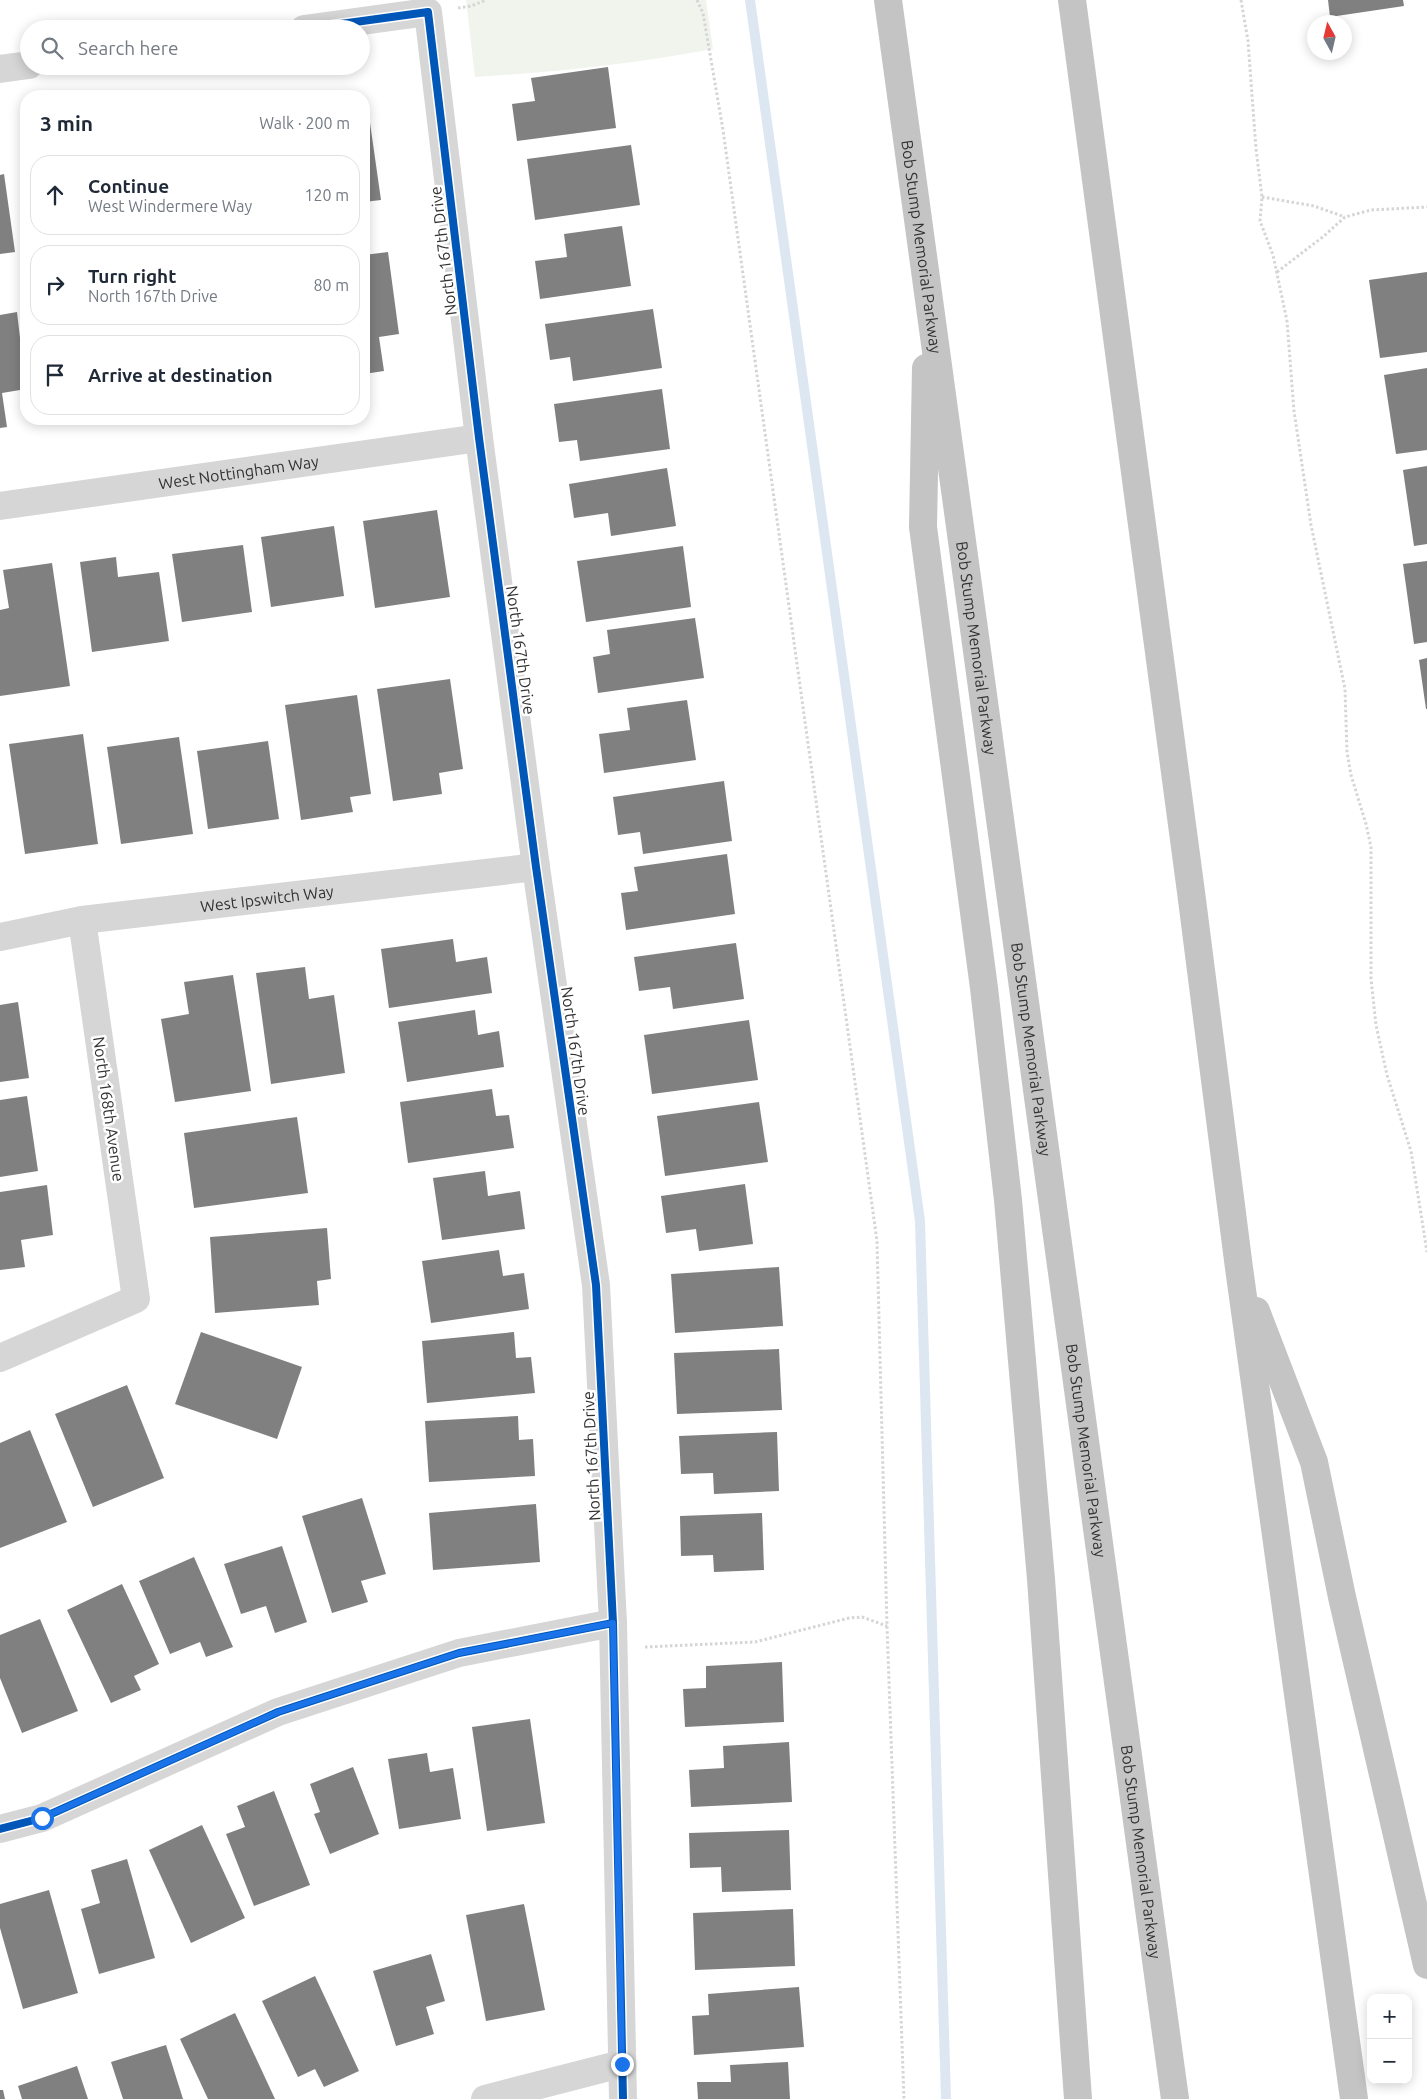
<!DOCTYPE html>
<meta charset="utf-8">
<style>
body{margin:0;font-family:Ubuntu,sans-serif;background:#f2f2f3;color:#1f2937}
.controls{position:absolute;right:15px;bottom:15px;display:grid;overflow:hidden;border-radius:10px;box-shadow:0 2px 12px #0003}
.controls button{width:45px;height:45px;display:grid;place-items:center;padding:0;border:0;border-bottom:1px solid #e0e1e3;background:#fff;color:#1f2937;font:25px sans-serif}
.compass{position:absolute;left:1307px;top:15px;width:45px;height:45px;border-radius:50%;background:#fff;box-shadow:0 2px 12px #0003;rotate:352deg}
.stop{position:absolute;width:15px;height:15px;margin:-11px;border:4px solid #1a73e8;border-radius:50%;background:#fff}
.stop.end{background:#1a73e8;border-color:#fff;box-shadow:0 1px 5px #0008}
.list{margin:0;padding:0;list-style:none}
h2{display:flex;justify-content:space-between;align-items:center;height:65px;margin:0;padding:0 20px;font-size:21px}
h2 small{font-size:16px;font-weight:400;color:#747a83}
.list li{display:grid;grid-template-columns:32px 1fr auto;gap:15px;align-items:center;box-sizing:border-box;height:80px;margin:0 10px 10px;padding:0 10px;border:1px solid #e0e1e3;border-radius:20px}
.list b{display:block;font-size:19px;white-space:nowrap}
.list p{margin:0;font-size:16px;white-space:nowrap;color:#747a83}
.list em{font-size:16px;font-style:normal;color:#747a83}
.icon{flex:none;width:28px;height:28px;fill:none;stroke:currentColor;stroke-width:2;stroke-linecap:round;stroke-linejoin:round}
.map{position:relative;flex:none;width:1427px;height:2099px;overflow:hidden}
.search{position:absolute;background:#fff;box-shadow:0 2px 12px #0003;left:20px;top:20px;width:350px;height:55px;display:flex;align-items:center;gap:12px;box-sizing:border-box;padding:0 18px;border-radius:28px;color:#747a83;font-size:19px}
.panel{position:absolute;background:#fff;box-shadow:0 2px 12px #0003;left:20px;top:90px;width:350px;height:335px;border-radius:20px}
.map>svg:first-child{display:block}
.green{fill:#f0f4ed}
.lines{fill:none;stroke-linecap:round;stroke-linejoin:round}
.stream{stroke:#dde7f2;stroke-width:10}
.building{fill:#808080}
.path{stroke:#d5d5d5;stroke-width:3;stroke-dasharray:2.5 2.5;stroke-linecap:butt}
.minor{stroke:#d6d6d6;stroke-width:28}
.highway{stroke:#c4c4c4;stroke-width:28}
.cycleway-casing{stroke:#fff;stroke-width:11}
.cycleway{stroke:#0057b8;stroke-width:8}
.route{stroke:#1a73e8;stroke-width:6}
.labels{text-anchor:middle;stroke-width:5;stroke-linejoin:round;paint-order:stroke}
.street-label{font-size:16px;fill:#323232;stroke:#fff}
</style>
<div class="map">
<svg width="1427" height="2099" viewBox="0 0 1427 2099">
<rect width="100%" height="100%" fill="#fff"/>
<path class="green" d="M466 0H706L713 49C634 64 555 72 475 77Z"/>
<g class="lines">
<path class="stream" d="M750 0 920 1221 946 2099"/>
</g>
<g class="building">
<path d="M1328 0H1403L1404 6 1330 17Z"/>
<path d="M608 67 616 128 517 141 512 104 535 101 531 78Z"/>
<path d="M344 91 345 96H314V95Z"/>
<path d="M370 123 381 200 364 202V124Z"/>
<path d="M26 134V164H25L21 135Z"/>
<path d="M631 145 640 205 535 220 527 159Z"/>
<path d="M4 174 15 252 0 254V175Z"/>
<path d="M622 226 631 286 540 299 535 261 567 257 564 234Z"/>
<path d="M388 252 399 334 379 337 384 371 364 374V255Z"/>
<path d="M1427 272V352L1380 358 1369 280Z"/>
<path d="M653 309 662 368 573 381 570 357 550 360 545 324Z"/>
<path d="M17 312 26 389 2 393 7 427 0 428V315Z"/>
<path d="M1427 368V450L1396 454 1384 375Z"/>
<path d="M662 389 670 449 580 461 577 440 559 442 554 404Z"/>
<path d="M1427 466V544L1414 546 1403 470Z"/>
<path d="M667 468 676 526 611 536 608 513 574 518 569 484Z"/>
<path d="M437 510 450 597 375 608 363 521Z"/>
<path d="M334 526 344 596 271 607 261 537Z"/>
<path d="M243 545 252 612 182 622 172 554Z"/>
<path d="M683 546 691 607 586 622 577 561Z"/>
<path d="M116 557 118 577 159 572 169 641 92 652 80 562Z"/>
<path d="M1427 561V642L1414 644 1403 564Z"/>
<path d="M52 563 70 686 0 696V610L9 608 3 570Z"/>
<path d="M695 618 704 678 598 693 593 657 610 654 607 630Z"/>
<path d="M1427 658V709H1426L1419 660Z"/>
<path d="M450 679 463 769 439 773 442 794 393 801 377 689Z"/>
<path d="M357 695 371 794 350 797 353 812 301 820 285 705Z"/>
<path d="M687 700 696 760 604 773 599 734 630 730 627 708Z"/>
<path d="M83 734 98 844 25 854 9 744Z"/>
<path d="M179 737 193 834 121 844 107 747Z"/>
<path d="M268 741 279 819 208 829 197 751Z"/>
<path d="M724 781 732 841 643 854 640 832 618 835 613 797Z"/>
<path d="M727 854 735 914 626 930 621 893 638 891 634 867Z"/>
<path d="M453 939 456 962 487 957 492 993 389 1008 381 949Z"/>
<path d="M736 943 744 999 673 1009 670 987 639 991 634 957Z"/>
<path d="M305 967 309 999 334 995 345 1073 271 1084 256 973Z"/>
<path d="M233 975 251 1091 175 1102 161 1019 189 1014 184 982Z"/>
<path d="M18 1002 29 1078 0 1082V1005Z"/>
<path d="M475 1010 478 1035 499 1031 504 1067 407 1082 398 1022Z"/>
<path d="M749 1020 758 1080 652 1094 644 1035Z"/>
<path d="M492 1089 496 1116 509 1115 514 1148 408 1163 400 1102Z"/>
<path d="M27 1096 38 1171 0 1177V1100Z"/>
<path d="M759 1102 768 1162 665 1176 657 1116Z"/>
<path d="M297 1117 308 1193 194 1208 184 1133Z"/>
<path d="M485 1171 488 1196 520 1191 525 1229 442 1240 433 1178Z"/>
<path d="M745 1184 753 1244 699 1251 696 1229 666 1233 661 1196Z"/>
<path d="M47 1185 53 1235 21 1240 25 1267 0 1270V1192Z"/>
<path d="M327 1228 331 1279 317 1281 319 1305 215 1313 210 1237Z"/>
<path d="M499 1250 503 1276 524 1273 529 1309 431 1323 422 1261Z"/>
<path d="M779 1267 783 1326 675 1333 671 1274Z"/>
<path d="M201 1332 302 1367 277 1439 175 1404Z"/>
<path d="M514 1332 516 1358 531 1357 535 1393 427 1403 422 1341Z"/>
<path d="M779 1349 782 1410 677 1414 674 1353Z"/>
<path d="M127 1385 164 1478 93 1507 55 1414Z"/>
<path d="M518 1416 519 1440 533 1439 535 1476 429 1482 425 1421Z"/>
<path d="M30 1430 67 1522 0 1548V1443Z"/>
<path d="M777 1432 779 1491 714 1494 713 1473 681 1474 679 1436Z"/>
<path d="M362 1498 386 1574 361 1581 368 1602 332 1613 302 1516Z"/>
<path d="M536 1504 540 1562 433 1570 429 1513Z"/>
<path d="M762 1513 764 1570 714 1572 713 1555 681 1556 680 1516Z"/>
<path d="M282 1546 307 1622 275 1633 266 1606 241 1614 224 1564Z"/>
<path d="M194 1557 233 1647 206 1657 200 1642 170 1654 139 1581Z"/>
<path d="M122 1584 159 1664 134 1676 141 1690 111 1703 67 1610Z"/>
<path d="M40 1619 78 1711 22 1733 0 1678V1635Z"/>
<path d="M782 1662 784 1722 685 1727 683 1689 706 1688V1666Z"/>
<path d="M530 1719 545 1823 487 1831 472 1727Z"/>
<path d="M789 1742 792 1802 691 1807 689 1770 724 1768 723 1746Z"/>
<path d="M427 1753 430 1772 453 1768 461 1819 399 1829 388 1759Z"/>
<path d="M353 1767 379 1834 330 1854 314 1814 320 1812 310 1784Z"/>
<path d="M274 1791 310 1885 254 1906 226 1834 245 1827 237 1806Z"/>
<path d="M202 1825 245 1918 191 1943 149 1850Z"/>
<path d="M789 1830 791 1890 722 1892 721 1867 690 1868 689 1833Z"/>
<path d="M127 1859 155 1958 99 1974 81 1909 100 1903 91 1870Z"/>
<path d="M49 1890 78 1993 23 2009 0 1928V1904Z"/>
<path d="M524 1904 545 2010 486 2021 466 1915Z"/>
<path d="M793 1909 795 1966 695 1970 693 1913Z"/>
<path d="M431 1954 445 2001 426 2007 434 2034 396 2046 373 1971Z"/>
<path d="M315 1976 359 2071 324 2087 315 2069 298 2077 262 2001Z"/>
<path d="M799 1987 804 2047 694 2055 692 2016 709 2015 708 1994Z"/>
<path d="M235 2013 275 2099H208L180 2039Z"/>
<path d="M166 2045 183 2099H123L111 2062Z"/>
<path d="M788 2062 790 2099H698L697 2082H731L730 2065Z"/>
<path d="M77 2066 88 2099H22L18 2086Z"/>
<path d="M0 2090H3L5 2099H0Z"/>
</g>
<g class="lines">
<g class="path">
<path d="M697 0 703 13 723 130 877 1241 887 1626 904 2099"/>
<path d="M1241 0 1248 41 1256 149 1262 197 1260 221 1273 255 1287 321 1294 411 1311 525 1345 689 1347 752 1351 775 1366 824 1371 847V979L1376 1025 1387 1075 1411 1151 1427 1252"/>
<path d="M458 8 471 6 486 0"/>
<path d="M1262 197 1314 206 1345 217"/>
<path d="M1277 272 1324 236 1345 217 1371 210 1427 207"/>
<path d="M645 1647 755 1642 849 1618 862 1617 887 1626"/>
</g>
<g class="minor">
<path d="M304 29 428 12 479 438 536 867 596 1285 613 1623 623 2099"/>
<path d="M0 69 29 65"/>
<path id="s1" d="M0 506 479 438"/>
<path id="s2" d="M0 937 82 920 536 867"/>
<path d="M0 1358 136 1299 82 920"/>
<path d="M0 1829 42 1818 278 1712 459 1653 613 1623"/>
<path d="M485 2099 621 2064"/>
</g>
<g class="highway">
<path id="s3" d="M888 0 1175 2099"/>
<path d="M1072 0 1191 892 1239 1268 1354 2099"/>
<path d="M926 368 923 527 984 988 1008 1200 1041 1579 1078 2099"/>
<path d="M1256 1311 1314 1462 1342 1597 1427 1965"/>
</g>
<defs>
<g id="cycleway">
<path d="M304 29 428 12 479 438 536 867 596 1285 613 1623 623 2099"/>
<path d="M0 1829 42 1818 278 1712 459 1653 613 1623"/>
</g>
</defs>
<use href="#cycleway" class="cycleway-casing"/>
<use href="#cycleway" class="cycleway"/>
</g>
<g class="lines">
<path class="route" d="M42 1818 278 1712 459 1653 613 1623 622 2064"/>
</g>
<g class="labels">
<g class="street-label">
<text dy="6" stroke="none"><textPath href="#s3" startOffset="249">Bob Stump Memorial Parkway</textPath></text>
<text transform="translate(443 251) rotate(-97)" y="6">North 167th Drive</text>
<text dy="6" stroke="none"><textPath href="#s1" startOffset="241">West Nottingham Way</textPath></text>
<text dy="6" stroke="none"><textPath href="#s3" startOffset="654">Bob Stump Memorial Parkway</textPath></text>
<text transform="translate(521 650) rotate(82)" y="6">North 167th Drive</text>
<text dy="6" stroke="none"><textPath href="#s2" startOffset="270">West Ipswitch Way</textPath></text>
<text dy="6" stroke="none"><textPath href="#s3" startOffset="1059">Bob Stump Memorial Parkway</textPath></text>
<text transform="translate(576 1051) rotate(82)" y="6">North 167th Drive</text>
<text transform="translate(109 1109) rotate(82)" y="6">North 168th Avenue</text>
<text dy="6" stroke="none"><textPath href="#s3" startOffset="1464">Bob Stump Memorial Parkway</textPath></text>
<text transform="translate(591 1456) rotate(-93)" y="6">North 167th Drive</text>
<text dy="6" stroke="none"><textPath href="#s3" startOffset="1869">Bob Stump Memorial Parkway</textPath></text>
</g>
</g>
</svg>
<div class="controls">
<button>+</button>
<button>−</button>
</div>
<svg class="compass" viewBox="-18 -18 36 36"><path d="M0-13l5 13h-10z" fill="#e53935"/><path d="M0 13l5-13h-10z" fill="#747a83"/></svg>
<div class="stop" style="left:42px;top:1818px"></div>
<div class="stop end" style="left:622px;top:2064px"></div>
<div class="search"><svg class="icon" aria-label="search" viewBox="0 0 24 24"><circle cx="10" cy="10" r="6"/><path d="M15 15l6 6"/></svg>Search here</div>
<section class="panel">
<h2>3 min<small>Walk · 200 m</small></h2>
<ul class="list">
<li><svg class="icon" aria-label="ahead" viewBox="0 0 24 24"><path d="M12 20V5M6 11l6-6 6 6"/></svg><div><b>Continue</b><p>West Windermere Way</p></div><em>120 m</em></li>
<li><svg class="icon" aria-label="right" viewBox="0 0 24 24"><path d="M7 20v-9h11M14 6l5 5-5 5"/></svg><div><b>Turn right</b><p>North 167th Drive</p></div><em>80 m</em></li>
<li><svg class="icon" aria-label="arrive" viewBox="0 0 24 24"><path d="M6 21V4h12l-3 4 3 4H6"/></svg><div><b>Arrive at destination</b></div></li>
</ul>
</section>
</div>
